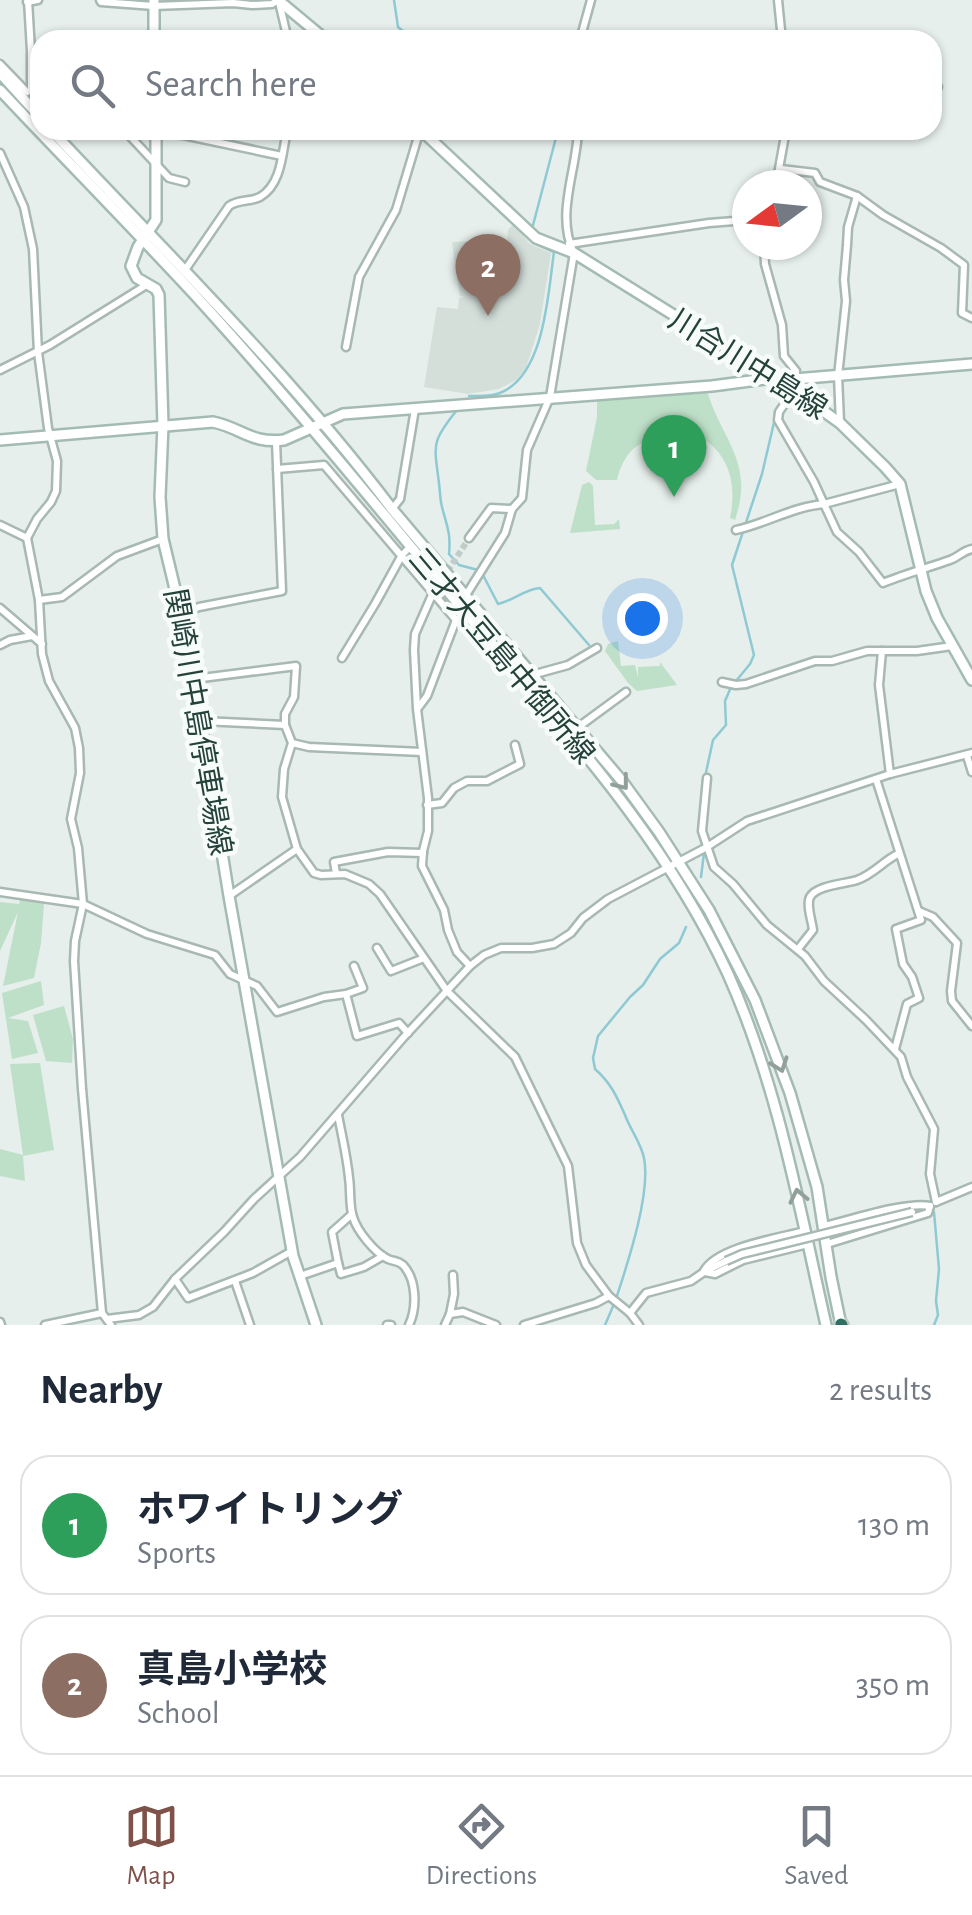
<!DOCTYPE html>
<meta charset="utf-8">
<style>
body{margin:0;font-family:"Alegreya Sans","Noto Sans JP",sans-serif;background:#f6f6f7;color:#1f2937}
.compass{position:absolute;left:732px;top:170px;width:90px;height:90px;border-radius:50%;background:#fff;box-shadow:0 2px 8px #0004;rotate:255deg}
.you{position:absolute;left:642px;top:618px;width:35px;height:35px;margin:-25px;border:8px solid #fff;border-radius:50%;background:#1a73e8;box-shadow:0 0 0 15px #1a73e833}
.badge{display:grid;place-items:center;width:65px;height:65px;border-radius:50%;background:#7f5249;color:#fff;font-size:32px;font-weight:700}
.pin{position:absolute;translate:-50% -82px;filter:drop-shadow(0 2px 5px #0008)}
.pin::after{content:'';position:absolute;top:52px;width:35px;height:30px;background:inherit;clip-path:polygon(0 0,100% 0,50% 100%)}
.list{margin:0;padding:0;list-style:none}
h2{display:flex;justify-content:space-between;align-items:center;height:130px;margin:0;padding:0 40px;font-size:42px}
h2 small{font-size:32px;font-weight:400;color:#747a83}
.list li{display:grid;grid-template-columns:65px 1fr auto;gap:30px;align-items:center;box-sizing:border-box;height:140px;margin:0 20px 20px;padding:0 20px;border:2px solid #e0e1e3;border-radius:30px}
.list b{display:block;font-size:38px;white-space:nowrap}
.list p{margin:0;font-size:32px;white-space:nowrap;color:#747a83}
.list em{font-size:32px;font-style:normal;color:#747a83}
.icon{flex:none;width:55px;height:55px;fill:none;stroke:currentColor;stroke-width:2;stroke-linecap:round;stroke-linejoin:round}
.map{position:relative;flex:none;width:972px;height:1325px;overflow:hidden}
.search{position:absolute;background:#fff;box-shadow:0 2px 8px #0004;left:30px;right:30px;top:30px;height:110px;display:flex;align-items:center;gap:25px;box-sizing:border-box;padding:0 35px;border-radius:30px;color:#747a83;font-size:38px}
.sheet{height:450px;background:#fff}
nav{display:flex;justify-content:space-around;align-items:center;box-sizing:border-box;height:140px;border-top:2px solid #e0e1e3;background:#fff;font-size:28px;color:#747a83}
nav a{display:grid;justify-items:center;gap:5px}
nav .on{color:#7f5249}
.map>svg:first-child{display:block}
.built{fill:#d4dfda}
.green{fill:#bfe0c8}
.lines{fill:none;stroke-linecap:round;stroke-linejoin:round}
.stream{stroke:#8ec9d4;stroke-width:2.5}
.street-tunnel{stroke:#bfccc8;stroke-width:6;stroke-dasharray:6 3;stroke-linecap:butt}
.street-casing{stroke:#a8b8b2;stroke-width:11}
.secondary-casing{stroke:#a4bbb3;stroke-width:14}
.highway-casing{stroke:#c2cac8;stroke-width:16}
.street{stroke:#fff;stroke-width:6}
.secondary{stroke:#fff;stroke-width:9}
.highway{stroke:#2f6f62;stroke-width:11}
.street-bridge-casing{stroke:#a8b8b2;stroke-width:11;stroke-linecap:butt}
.street-bridge{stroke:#fff;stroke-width:6}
.oneway{stroke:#92a09c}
.labels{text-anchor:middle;stroke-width:9;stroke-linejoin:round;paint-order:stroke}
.street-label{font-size:30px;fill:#24423a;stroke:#f7fbf9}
</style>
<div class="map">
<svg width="972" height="1325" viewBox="0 0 972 1325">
<rect width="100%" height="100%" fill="#e6efeb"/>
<path class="built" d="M513 224 530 244 551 253 540 324 526 368 516 380 499 389 468 394 424 387 437 307 458 309 459 298 465 297 460 296 452 242 491 240 507 244 508 230Z"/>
<g class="green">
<path d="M707 391C722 441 755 462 735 520L730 518C737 484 730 454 698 435 658 438 629 433 617 480H596L586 471 597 417V399Z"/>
<path d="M589 482 593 486 595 525 614 524 619 519 620 529 570 533 582 485Z"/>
<path d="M618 641 621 666 635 665 638 677V667L660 666V662L677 685 637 691 628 683 605 651 608 644Z"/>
<path d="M22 894 44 904 41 943 34 978 3 986 18 912 0 951V902L19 904Z"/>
<path d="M41 981 44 1005 8 1018 28 1021 38 1053 12 1059 2 993Z"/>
<path d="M64 1006 73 1039 72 1063 46 1061 33 1015Z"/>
<path d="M40 1063 54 1150 23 1156 25 1181 0 1176V1149L23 1155 10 1064Z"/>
</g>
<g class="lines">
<g class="stream">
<path d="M394 0 398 27 414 40"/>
<path d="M478 40H504"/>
<path d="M532 229 558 130"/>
<path d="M469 396C480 396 491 397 500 393 545 375 548 293 554 252L532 242"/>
<path d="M457 410C431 442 434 444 439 483 440 491 440 500 442 507 447 527 451 533 449 554L459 565 478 570"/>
<path d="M483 575 498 604C513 601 525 589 540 588L589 645"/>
<path d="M736 681 750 664 754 655 732 565 762 474 776 414"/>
<path d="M705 777 713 740 726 725 725 701 731 687"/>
<path d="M700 824 701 841"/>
<path d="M701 877 704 853"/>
<path d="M723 879 744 903"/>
<path d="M797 953 808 966"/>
<path d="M822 984 871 1030"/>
<path d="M899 1061 903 1076 913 1095"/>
<path d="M927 1171 929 1149"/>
<path d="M928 1179 931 1197"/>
<path d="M934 1212 939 1269 936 1301 938 1315 934 1325"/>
<path d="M617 1296C628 1262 651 1193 644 1158 641 1143 630 1129 625 1115 617 1097 611 1083 595 1069L593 1058 598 1036 630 997 643 985 660 959 679 943 686 927"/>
<path d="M605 1325 614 1304"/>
</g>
<path class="street-tunnel" d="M433 594 469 538"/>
<defs>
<g id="street">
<path d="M28 0 31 51V91"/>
<path d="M100 0 101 2 154 6 233 3 252 5 272 4 278 0"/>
<path d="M778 0 782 40"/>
<path d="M27 2 38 0"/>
<path d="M279 2 288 40"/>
<path d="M580 40 591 0"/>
<path d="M0 64 27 92"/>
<path d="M932 84 938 87"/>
<path d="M124 130 183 135 282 156"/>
<path d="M127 133 169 178 185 182"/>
<path d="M0 153 24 207 33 249 38 352 48 428 57 461 56 491 51 502 37 519 27 538 39 600 42 654 49 681 75 728 79 748 80 773 71 819 78 848 83 904 75 941 74 961 82 1089 102 1313 111 1325"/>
<path d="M781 169 815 173 820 182 857 196 883 215 941 248 964 265 962 313 972 318"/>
<path d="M776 185 786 130"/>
<path d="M569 244 709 223 747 220"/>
<path d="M764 245 765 264 782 325 784 356 796 371 795 379"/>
<path d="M185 270 229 206C239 199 250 202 260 197 282 184 282 153 287 130"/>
<path d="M346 347 359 277 396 210 420 130"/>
<path d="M0 370 50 345 148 284"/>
<path d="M840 422 838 376 846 301 844 280 847 245 848 227 857 196"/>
<path d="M277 469 324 465 456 620"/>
<path d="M900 484 824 504 837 532 859 552 883 583C905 574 927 568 950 560 959 557 962 551 972 549"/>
<path d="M392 509 400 499 415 409"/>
<path d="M0 525 27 538"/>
<path d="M736 530C767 523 792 507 824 504L814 482 778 420 779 412 794 390"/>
<path d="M469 538 491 508 512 509"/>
<path d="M432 595 415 634 414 650 417 709 428 798V831L423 851 422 866 444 910 448 930 457 952 470 966"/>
<path d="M466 595 505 533 512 509 522 498 527 450 550 397 574 253C555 215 577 170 578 130"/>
<path d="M39 600 62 597 117 556 163 539"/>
<path d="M0 608 42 644"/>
<path d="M181 614 199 607 282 591 276 441"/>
<path d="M0 645 10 640 32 636"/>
<path d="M882 651 879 685 890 774"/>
<path d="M342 658 375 604 402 555 410 547"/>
<path d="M534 677 539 673 568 665 597 648"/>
<path d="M194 679 296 666 294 697 285 714V725L292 743 284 769 282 797 297 849"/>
<path d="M722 682 736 685 746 684 815 661H832L867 651H917L952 646"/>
<path d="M418 708 427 696 456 620 467 614"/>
<path d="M202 721 285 725"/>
<path d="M577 728 626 692"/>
<path d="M292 743 309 747 422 752"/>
<path d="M967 756 972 772"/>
<path d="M707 778 702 831 714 867 733 884 767 925 805 956 824 981 866 1020 901 1057 907 1077 934 1129 930 1174 936 1202"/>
<path d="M876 779 921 920 896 929 903 964 912 977 919 998 907 1004 895 1049"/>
<path d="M427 805 442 803 454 788 467 781H487L520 764 515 745"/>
<path d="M336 873 334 862 388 852 423 853"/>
<path d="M0 892 83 904 147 934 215 955 230 974 257 986 277 1012 324 997 346 994 363 988 354 966"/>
<path d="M229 896 297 849 314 873 321 875 345 874 369 884 380 894 447 991 515 1057 568 1166 577 1243 586 1265 609 1296 630 1313 639 1325"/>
<path d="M919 911 933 917 957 943 951 991 952 1001 972 1026"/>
<path d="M377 948 391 971 424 958"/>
<path d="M798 949 813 930C812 921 806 905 810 897 817 885 845 884 857 880 874 874 883 861 898 854"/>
<path d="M346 994 357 1036 399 1023 408 1033"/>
<path d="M338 1115C342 1136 347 1157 349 1178 351 1191 349 1206 353 1217 357 1231 375 1253 388 1259 395 1262 397 1260 403 1265 417 1280 417 1308 409 1325"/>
<path d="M936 1202 972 1187"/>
<path d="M824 1226C850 1220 907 1201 930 1206"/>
<path d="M827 1244 928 1213 930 1206"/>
<path d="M338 1263 332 1232 351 1215"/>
<path d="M704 1271C717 1247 779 1238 805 1231"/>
<path d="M705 1272 715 1274 743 1260 808 1244"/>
<path d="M300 1276 338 1263 341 1274 364 1267 383 1256"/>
<path d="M175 1279 188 1298 253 1273 292 1251"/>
<path d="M235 1281 250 1325"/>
<path d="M630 1313 646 1293 691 1281 704 1272 726 1261"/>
<path d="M450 1314 454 1294 453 1275"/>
<path d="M107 1319 139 1315 153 1307 175 1279 224 1232 254 1199 300 1157 403 1038 470 966 484 955 501 948H532L554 944 571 933 583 918 608 899 707 847 747 821 890 774 972 753"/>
<path d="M0 1322 1 1325"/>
<path d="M45 1325 102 1313"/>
<path d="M387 1325H391"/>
<path d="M445 1325 450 1314 463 1312 496 1325"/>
<path d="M524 1325 596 1303 609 1296"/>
</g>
<g id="secondary">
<path d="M154 0V40"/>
<path d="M278 0 326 40"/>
<path d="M0 73 40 117"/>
<path d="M0 90C64 158 130 225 194 294 288 397 376 505 465 612 561 726 665 837 728 974 778 1086 799 1206 826 1325"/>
<path d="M51 130C167 254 289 373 392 509L622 781 659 832 709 910 755 1000 790 1093 817 1187 831 1277 841 1325"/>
<path d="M156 130V220L138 247 131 266 137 278 156 289 159 295 163 425 160 497 163 539 181 614 194 679 229 896 293 1256 316 1325"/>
<path d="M421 130 536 238 574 253 794 390 840 423 885 467 900 484 926 591 937 618 972 680"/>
<path d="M0 440 213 422C242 428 251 444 284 440L343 414 712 386 773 378 795 379 972 364"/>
</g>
<path id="highway" d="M841 1324 842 1325"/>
</defs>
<use href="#street" class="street-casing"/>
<use href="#secondary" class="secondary-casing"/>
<use href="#highway" class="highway-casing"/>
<use href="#street" class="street"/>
<use href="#secondary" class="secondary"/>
<use href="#highway" class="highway"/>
<defs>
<path id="street-bridge" d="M726 1261 742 1254 912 1212"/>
</defs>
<use href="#street-bridge" class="street-bridge-casing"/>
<use href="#street-bridge" class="street-bridge"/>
</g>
<defs><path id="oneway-chevron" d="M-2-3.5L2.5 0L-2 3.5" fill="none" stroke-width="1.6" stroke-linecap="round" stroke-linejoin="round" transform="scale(2.5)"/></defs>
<g class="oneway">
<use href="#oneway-chevron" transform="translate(622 783) rotate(52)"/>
<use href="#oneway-chevron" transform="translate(780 1065) rotate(70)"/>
<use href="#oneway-chevron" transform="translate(798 1196) rotate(-102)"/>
</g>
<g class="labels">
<g class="street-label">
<text transform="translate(748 364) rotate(32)" y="10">川合川中島線</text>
<text transform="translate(502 656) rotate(50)" y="10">三才大豆島中御所線</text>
<text transform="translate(198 722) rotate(80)" y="10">関崎川中島停車場線</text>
</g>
</g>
</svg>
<svg class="compass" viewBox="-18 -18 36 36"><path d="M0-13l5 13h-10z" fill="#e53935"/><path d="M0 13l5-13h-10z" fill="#747a83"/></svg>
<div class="you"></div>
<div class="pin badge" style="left:674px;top:497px;background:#2e9e5b">1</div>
<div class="pin badge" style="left:488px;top:316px;background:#8d6e63">2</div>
<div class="search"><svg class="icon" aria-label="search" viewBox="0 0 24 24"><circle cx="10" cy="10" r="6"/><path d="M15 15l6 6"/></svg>Search here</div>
</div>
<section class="sheet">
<h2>Nearby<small>2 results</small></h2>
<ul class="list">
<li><span class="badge" style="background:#2e9e5b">1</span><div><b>ホワイトリング</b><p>Sports</p></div><em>130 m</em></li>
<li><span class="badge" style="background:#8d6e63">2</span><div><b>真島小学校</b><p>School</p></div><em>350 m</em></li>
</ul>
</section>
<nav>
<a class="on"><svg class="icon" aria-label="map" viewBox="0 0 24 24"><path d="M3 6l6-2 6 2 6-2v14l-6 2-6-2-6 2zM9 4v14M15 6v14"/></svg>Map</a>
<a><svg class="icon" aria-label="directions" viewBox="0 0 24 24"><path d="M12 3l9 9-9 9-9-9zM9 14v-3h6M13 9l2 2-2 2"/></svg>Directions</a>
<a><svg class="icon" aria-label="saved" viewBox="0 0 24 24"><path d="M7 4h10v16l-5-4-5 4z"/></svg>Saved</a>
</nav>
